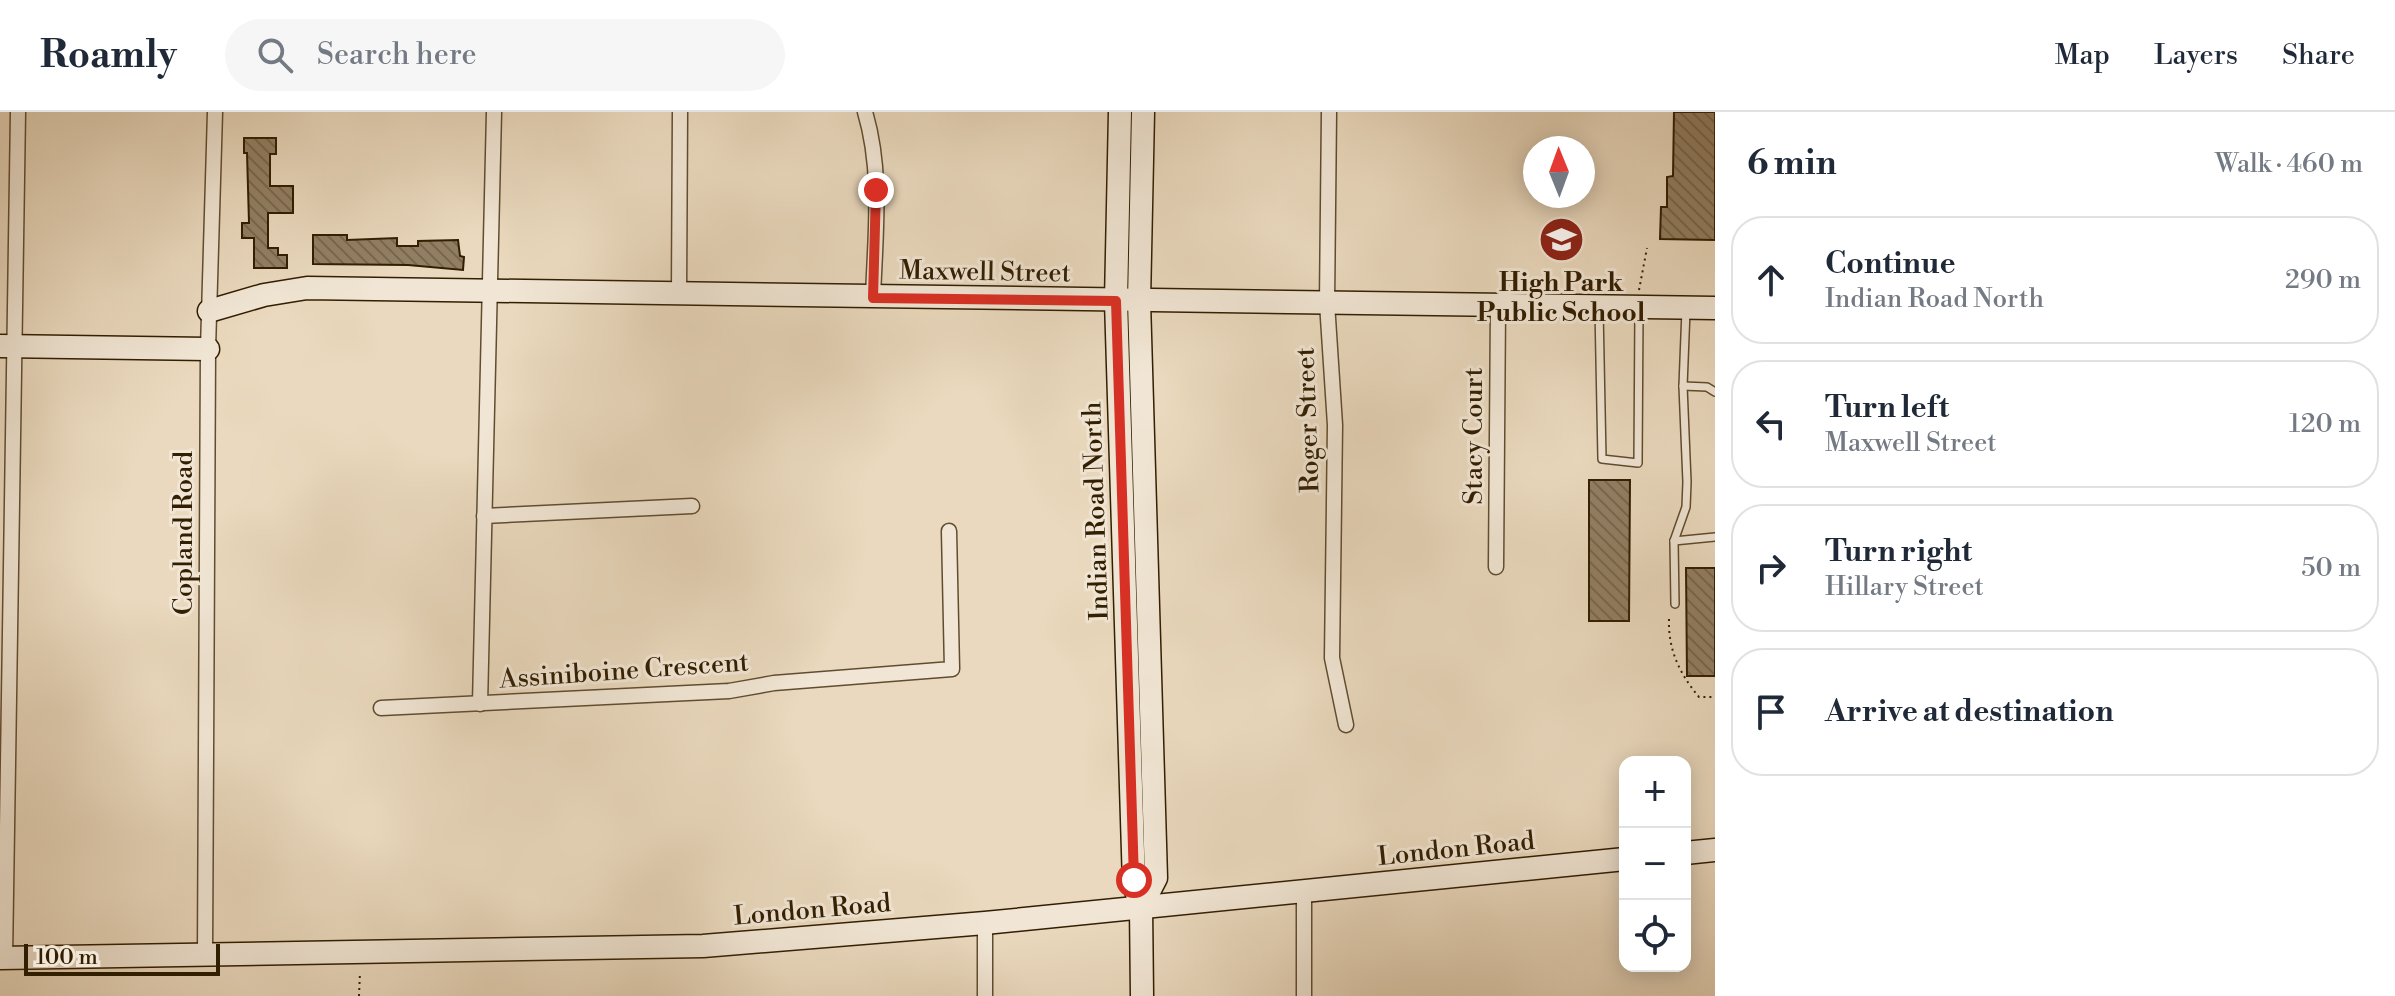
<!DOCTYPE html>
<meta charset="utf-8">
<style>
body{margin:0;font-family:"Libre Bodoni",serif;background:#f6f6f7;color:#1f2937}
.controls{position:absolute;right:24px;bottom:24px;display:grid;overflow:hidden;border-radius:16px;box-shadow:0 4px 20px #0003}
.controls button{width:72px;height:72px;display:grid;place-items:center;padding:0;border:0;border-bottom:2px solid #e0e1e3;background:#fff;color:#1f2937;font:40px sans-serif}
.compass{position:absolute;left:1523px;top:24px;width:72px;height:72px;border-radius:50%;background:#fff;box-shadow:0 4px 20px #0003;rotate:359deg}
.scale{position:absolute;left:24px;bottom:20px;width:196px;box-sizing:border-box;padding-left:8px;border:4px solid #321e01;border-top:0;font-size:22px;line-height:28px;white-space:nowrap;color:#321e01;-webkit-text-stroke:6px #f1e6d5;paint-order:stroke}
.stop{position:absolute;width:24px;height:24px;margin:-18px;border:6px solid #d93025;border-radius:50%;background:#fff}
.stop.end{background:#d93025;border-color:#fff;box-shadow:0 2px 8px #0008}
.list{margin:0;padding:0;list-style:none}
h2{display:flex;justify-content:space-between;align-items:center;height:104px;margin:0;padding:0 32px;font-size:34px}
h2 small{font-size:26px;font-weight:400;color:#747a83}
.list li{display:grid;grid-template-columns:52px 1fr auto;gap:24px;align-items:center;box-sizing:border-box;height:128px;margin:0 16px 16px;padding:0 16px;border:2px solid #e0e1e3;border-radius:32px}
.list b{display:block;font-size:30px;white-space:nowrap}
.list p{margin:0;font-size:26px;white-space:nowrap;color:#747a83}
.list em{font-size:26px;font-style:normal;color:#747a83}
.icon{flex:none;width:44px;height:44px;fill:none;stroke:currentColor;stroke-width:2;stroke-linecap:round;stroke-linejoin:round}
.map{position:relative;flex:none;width:1715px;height:884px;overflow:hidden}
header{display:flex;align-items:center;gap:48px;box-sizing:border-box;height:112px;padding:0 40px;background:#fff;border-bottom:2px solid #e0e1e3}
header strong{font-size:38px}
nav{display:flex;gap:44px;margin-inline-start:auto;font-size:28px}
.search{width:560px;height:72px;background:#f6f6f7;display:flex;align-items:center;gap:20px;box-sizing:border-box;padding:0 28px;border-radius:44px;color:#747a83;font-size:30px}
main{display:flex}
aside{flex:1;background:#fff}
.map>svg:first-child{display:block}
.building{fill:url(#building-back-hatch);stroke:#321e01;stroke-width:2}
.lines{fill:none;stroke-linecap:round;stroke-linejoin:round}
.lane-casing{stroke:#604d30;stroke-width:10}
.street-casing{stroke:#604d30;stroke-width:17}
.secondary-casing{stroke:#321e01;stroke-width:25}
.path{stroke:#321e01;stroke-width:2;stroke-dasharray:2 4;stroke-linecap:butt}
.lane{stroke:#f1e6d5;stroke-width:7}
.street{stroke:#f1e6d5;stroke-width:14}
.secondary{stroke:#f1e6d5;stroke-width:22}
.route{stroke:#d93025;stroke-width:10}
.labels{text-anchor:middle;stroke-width:6;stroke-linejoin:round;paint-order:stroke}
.street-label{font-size:26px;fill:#321e01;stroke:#f1e6d5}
.poi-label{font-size:26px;font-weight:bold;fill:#321e01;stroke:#f1e6d5}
</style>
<header>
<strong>Roamly</strong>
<div class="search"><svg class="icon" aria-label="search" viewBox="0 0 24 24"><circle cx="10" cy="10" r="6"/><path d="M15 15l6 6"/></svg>Search here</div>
<nav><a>Map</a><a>Layers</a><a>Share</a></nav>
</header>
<main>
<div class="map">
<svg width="1715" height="884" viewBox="0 0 1715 884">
<defs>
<pattern id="building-back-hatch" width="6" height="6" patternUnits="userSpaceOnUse" patternTransform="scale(2)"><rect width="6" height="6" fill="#927f63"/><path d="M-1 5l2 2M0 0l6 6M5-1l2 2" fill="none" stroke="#78674f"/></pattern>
</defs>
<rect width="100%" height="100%" fill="#ead9be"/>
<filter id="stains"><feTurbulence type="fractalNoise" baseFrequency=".0025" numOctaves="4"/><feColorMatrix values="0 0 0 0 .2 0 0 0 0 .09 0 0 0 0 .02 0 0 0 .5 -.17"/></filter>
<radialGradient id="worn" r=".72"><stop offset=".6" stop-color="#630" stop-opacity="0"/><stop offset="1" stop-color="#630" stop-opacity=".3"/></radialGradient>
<g class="building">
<path d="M1674 0H1715V128L1660 127 1661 95H1667V65L1673 64Z"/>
<path d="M244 26H276V42H270V74H293V101H268V136H278V143H287V156H254V126H242V111H249L247 41H244Z"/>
<path d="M313 123H347V128L397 126V134H418V129L458 128 460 144 464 145 463 158 408 153 313 152Z"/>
<path d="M1589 368H1630L1629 509H1589Z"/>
<path d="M1686 456H1715V564H1687Z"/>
</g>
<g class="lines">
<defs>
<g id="lane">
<path d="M1599 197 1602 347 1638 351 1639 197"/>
<path d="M1683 274 1707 275 1715 280"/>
<path d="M1674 429 1715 425"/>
<path d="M1675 492 1674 429 1686 395 1687 370 1683 274 1686 198"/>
</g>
<g id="street">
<path d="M865 0C883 60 875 124 873 186"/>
<path d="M1329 0 1327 191 1335 313 1332 546 1346 613"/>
<path d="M679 181 680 0"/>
<path d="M484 404 692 394"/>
<path d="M1496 455 1498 194"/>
<path d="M480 592 494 0"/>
<path d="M381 596 729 579 774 571 952 557 949 419"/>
<path d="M205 843 208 237 215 0"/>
<path d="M5 846 18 0"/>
<path d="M985 884V811"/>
<path d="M1304 884V779"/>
</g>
<g id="secondary">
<path d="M1120 0 1116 189 1134 772 1141 795 1142 884"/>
<path d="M209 199 264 183 307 176 1715 196"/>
<path d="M0 234 208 237"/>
<path d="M1685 741 1715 738"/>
<path d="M1141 795 1156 766 1139 189 1143 0"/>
<path d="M0 846 703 834 985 811 1625 747"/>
</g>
</defs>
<use href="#lane" class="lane-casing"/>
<use href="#street" class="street-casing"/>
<use href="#secondary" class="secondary-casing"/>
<g class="path">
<path d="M1639 178 1647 136"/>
<path d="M1669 507C1668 537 1679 561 1699 585H1715"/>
<path d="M359 884 360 860"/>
</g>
<use href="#lane" class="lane"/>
<use href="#street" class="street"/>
<use href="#secondary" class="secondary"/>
</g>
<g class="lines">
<path class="route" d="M876 78 873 186 1116 189 1134 768"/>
</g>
<defs>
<symbol id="school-disc" viewBox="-11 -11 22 22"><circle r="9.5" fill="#8f2418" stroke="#f1e6d5"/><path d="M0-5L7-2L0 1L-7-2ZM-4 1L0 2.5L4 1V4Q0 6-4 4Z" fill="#fff"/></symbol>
</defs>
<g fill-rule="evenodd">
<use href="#school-disc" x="1536" y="102" width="51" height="51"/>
</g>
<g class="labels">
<g class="street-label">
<text transform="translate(985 159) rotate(1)" y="9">Maxwell Street</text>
<text transform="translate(1307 308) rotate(-92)" y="9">Roger Street</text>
<text transform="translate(1473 324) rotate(-90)" y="9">Stacy Court</text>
<text transform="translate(1095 399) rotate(-92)" y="9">Indian Road North</text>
<text transform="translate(183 421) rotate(-90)" y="9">Copland Road</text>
<text transform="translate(624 558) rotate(-4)" y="9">Assiniboine Crescent</text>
<text transform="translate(1456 736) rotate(-6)" y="9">London Road</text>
<text transform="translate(812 797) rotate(-5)" y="9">London Road</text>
</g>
<g class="poi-label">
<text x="1561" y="179">High Park<tspan x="1561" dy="30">Public School</tspan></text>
</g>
</g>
<rect width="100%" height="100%" filter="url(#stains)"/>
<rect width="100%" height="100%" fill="url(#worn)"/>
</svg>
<div class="controls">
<button>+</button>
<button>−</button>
<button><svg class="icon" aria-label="locate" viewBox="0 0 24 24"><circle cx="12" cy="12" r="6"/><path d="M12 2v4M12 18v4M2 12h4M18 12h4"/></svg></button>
</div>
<svg class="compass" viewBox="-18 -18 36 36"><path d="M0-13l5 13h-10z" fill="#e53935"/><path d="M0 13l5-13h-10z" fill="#747a83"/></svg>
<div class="scale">100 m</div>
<div class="stop" style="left:1134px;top:768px"></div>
<div class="stop end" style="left:876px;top:78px"></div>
</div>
<aside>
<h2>6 min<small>Walk · 460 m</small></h2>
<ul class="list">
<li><svg class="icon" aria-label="ahead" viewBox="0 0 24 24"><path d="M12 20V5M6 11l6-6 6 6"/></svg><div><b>Continue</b><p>Indian Road North</p></div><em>290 m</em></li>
<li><svg class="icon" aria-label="left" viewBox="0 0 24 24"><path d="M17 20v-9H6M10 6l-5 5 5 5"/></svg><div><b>Turn left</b><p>Maxwell Street</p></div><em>120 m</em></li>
<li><svg class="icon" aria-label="right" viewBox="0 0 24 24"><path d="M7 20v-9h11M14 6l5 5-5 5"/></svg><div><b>Turn right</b><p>Hillary Street</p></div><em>50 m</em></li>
<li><svg class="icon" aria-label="arrive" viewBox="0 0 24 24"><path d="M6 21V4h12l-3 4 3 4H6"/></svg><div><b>Arrive at destination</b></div></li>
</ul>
</aside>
</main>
